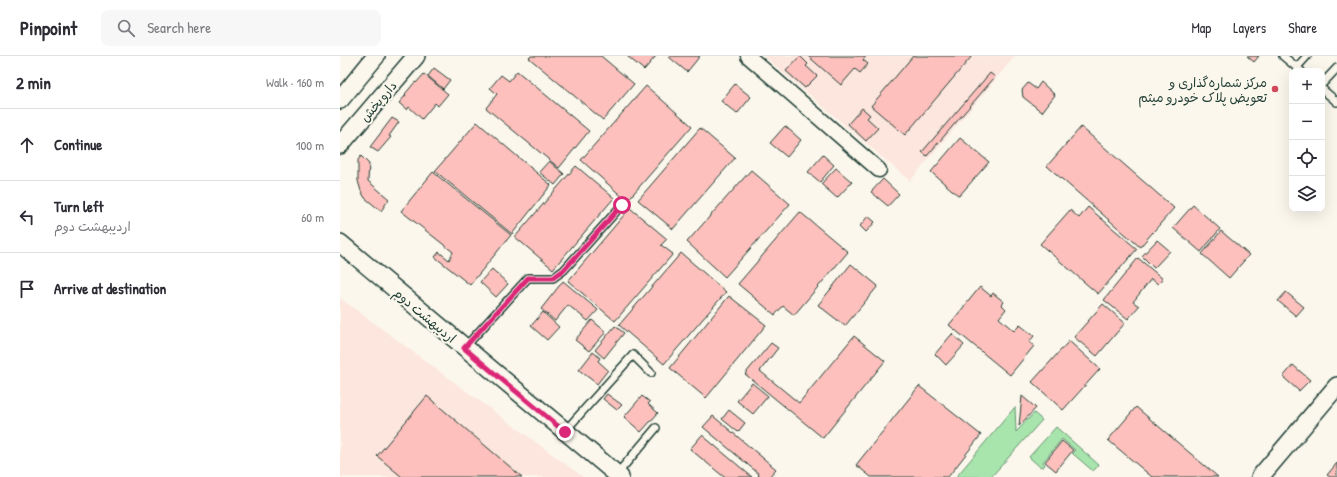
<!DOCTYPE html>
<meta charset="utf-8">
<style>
body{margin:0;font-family:"Patrick Hand","Playpen Sans Arabic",sans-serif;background:#f7f7f7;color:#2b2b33}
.controls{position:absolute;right:12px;top:12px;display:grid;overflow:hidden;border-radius:8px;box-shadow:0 4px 16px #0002}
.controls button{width:36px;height:36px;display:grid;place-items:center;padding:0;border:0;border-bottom:1px solid #e1e1e2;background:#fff;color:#2b2b33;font:20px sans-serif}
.stop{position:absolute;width:12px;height:12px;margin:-9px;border:3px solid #db2777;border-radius:50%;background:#fff}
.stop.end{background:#db2777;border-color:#fff;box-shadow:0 1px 4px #0008}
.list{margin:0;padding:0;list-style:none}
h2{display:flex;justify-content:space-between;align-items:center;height:52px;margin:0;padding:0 16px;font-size:17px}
h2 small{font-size:13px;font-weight:400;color:#7c7c81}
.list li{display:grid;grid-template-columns:26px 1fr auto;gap:12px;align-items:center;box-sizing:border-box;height:72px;padding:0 16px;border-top:1px solid #e1e1e2}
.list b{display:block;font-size:15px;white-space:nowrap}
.list p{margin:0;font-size:13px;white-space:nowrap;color:#7c7c81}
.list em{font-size:13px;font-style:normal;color:#7c7c81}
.icon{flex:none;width:22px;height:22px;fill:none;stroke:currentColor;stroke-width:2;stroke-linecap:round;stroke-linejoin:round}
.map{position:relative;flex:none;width:997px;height:421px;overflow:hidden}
header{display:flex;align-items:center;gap:24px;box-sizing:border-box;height:56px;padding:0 20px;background:#fff;border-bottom:1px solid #e1e1e2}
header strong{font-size:19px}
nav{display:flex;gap:22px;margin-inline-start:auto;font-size:14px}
.search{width:280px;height:36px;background:#f7f7f7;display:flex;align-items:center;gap:10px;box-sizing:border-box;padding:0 14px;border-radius:8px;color:#7c7c81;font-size:15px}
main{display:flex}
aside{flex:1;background:#fff}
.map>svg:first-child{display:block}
.built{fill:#fce6de}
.green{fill:#a8e5ac;stroke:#649170}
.building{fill:#fdc0bc;stroke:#1f3d34}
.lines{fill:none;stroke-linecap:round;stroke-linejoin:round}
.service-casing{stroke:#1f3d34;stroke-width:10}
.minor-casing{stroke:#1f3d34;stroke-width:17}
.tertiary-casing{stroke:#1f3d34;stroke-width:20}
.service{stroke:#fbf7ec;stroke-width:7}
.minor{stroke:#fbf7ec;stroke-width:14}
.tertiary{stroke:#fbf7ec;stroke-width:17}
.route{stroke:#db2777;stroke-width:5}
.poi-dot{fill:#d1495b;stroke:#fbf7ec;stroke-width:1.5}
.labels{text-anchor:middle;stroke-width:4;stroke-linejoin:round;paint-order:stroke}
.poi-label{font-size:13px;fill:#1f3d34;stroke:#fbf7ec;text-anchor:end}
.street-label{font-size:13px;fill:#1f3d34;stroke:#fbf7ec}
</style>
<header>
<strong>Pinpoint</strong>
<div class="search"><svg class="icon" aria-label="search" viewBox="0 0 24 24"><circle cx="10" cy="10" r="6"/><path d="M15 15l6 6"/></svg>Search here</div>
<nav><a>Map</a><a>Layers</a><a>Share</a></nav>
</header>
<main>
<aside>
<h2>2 min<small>Walk · 160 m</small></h2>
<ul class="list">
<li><svg class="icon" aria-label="ahead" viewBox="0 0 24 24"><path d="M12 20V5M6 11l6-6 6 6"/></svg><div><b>Continue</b></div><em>100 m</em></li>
<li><svg class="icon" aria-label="left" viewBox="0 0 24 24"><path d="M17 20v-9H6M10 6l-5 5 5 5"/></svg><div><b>Turn left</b><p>اردیبهشت دوم</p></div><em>60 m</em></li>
<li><svg class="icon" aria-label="arrive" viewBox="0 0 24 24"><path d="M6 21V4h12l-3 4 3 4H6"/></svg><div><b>Arrive at destination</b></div></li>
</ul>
</aside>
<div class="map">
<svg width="997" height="421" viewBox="0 0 997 421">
<rect width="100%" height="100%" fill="#fbf7ec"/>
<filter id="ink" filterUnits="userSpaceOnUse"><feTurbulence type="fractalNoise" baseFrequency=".025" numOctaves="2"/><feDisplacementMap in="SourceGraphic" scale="8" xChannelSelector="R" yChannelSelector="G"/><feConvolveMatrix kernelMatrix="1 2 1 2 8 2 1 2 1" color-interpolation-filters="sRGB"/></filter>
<g filter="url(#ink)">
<g class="built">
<path d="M424 0H675L570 125Z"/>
<path d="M0 242 243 421H0Z"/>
</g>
<g class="green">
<path d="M675 351 676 376 694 357 702 364 651 421H616Z"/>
<path d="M716 371 759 409 753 415 732 397 735 394 722 383 703 406 705 409 703 411 699 410 689 401Z"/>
</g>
<g class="building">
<path d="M191 0H261L294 28 263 64 189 2Z"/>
<path d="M287 0H316L304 14Z"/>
<path d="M330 0H360L347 16 329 1Z"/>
<path d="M460 0 468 8 466 10 477 20 465 32 446 15Z"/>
<path d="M468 0H526L523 4 528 8 520 17 515 13 501 29Z"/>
<path d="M573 0H632L565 79 531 50Z"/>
<path d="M907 0H919L914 6Z"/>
<path d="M94 12 110 24 103 33 88 20Z"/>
<path d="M177 15 249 75 219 112 146 52 157 38 150 32 161 19 169 25Z"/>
<path d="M650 17 655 21 587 100 582 96Z"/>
<path d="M84 18 108 38 98 50 95 47 82 63 69 51 67 54 59 47 66 39 65 38 75 26 76 27Z"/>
<path d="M701 26 715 39 702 56 683 41 682 34 688 27 696 33Z"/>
<path d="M395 28 411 41 397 58 381 45Z"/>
<path d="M306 30 352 70 287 145 241 104Z"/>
<path d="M522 52 530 59 527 62 538 72 526 85 508 68Z"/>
<path d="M52 62 59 66 49 80 51 81 38 96 30 91Z"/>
<path d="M137 66 211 129 172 178 95 115Z"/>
<path d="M445 70 461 84 447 101 430 87Z"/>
<path d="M741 71 834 152 800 191 707 110Z"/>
<path d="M360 72 395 102 333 173 298 144Z"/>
<path d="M620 82 649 106 619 140 591 116Z"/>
<path d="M483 99 494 109 480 126 468 116Z"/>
<path d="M21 100 29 108 28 125 49 143 41 155 25 142 21 135 18 125V104Z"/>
<path d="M209 105 224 118 215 129 199 116Z"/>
<path d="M236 110 274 142 213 213 175 181Z"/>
<path d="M496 112 512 126 497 142 481 128Z"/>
<path d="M411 114 450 148 385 221 347 186Z"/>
<path d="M93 116 171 179 130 229 95 201 99 196 109 204 113 196 61 155Z"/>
<path d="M543 123 559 138 548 150 531 136Z"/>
<path d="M853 149 880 173 861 196 833 172Z"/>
<path d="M748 151 797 193 758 238 700 188 730 154 739 162Z"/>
<path d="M290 152 327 183 321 189 333 198 275 265 228 225Z"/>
<path d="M460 156 508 196 454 259 443 250 435 259 398 228Z"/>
<path d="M528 160 535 166 526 176 520 170Z"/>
<path d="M881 175 909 199 889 222 862 198Z"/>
<path d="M817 184 830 195 814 212 802 200Z"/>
<path d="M341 197 386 236 324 308 279 269Z"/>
<path d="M798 202 823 223 818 228 811 223 793 246 799 250 788 263 764 244Z"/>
<path d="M511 208 538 230 505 270 478 249Z"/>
<path d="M152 213 168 228 156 241 140 226Z"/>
<path d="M223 225 258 254 248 265 228 249 215 265 201 253Z"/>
<path d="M640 231 651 240 653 237 664 246 662 249 666 253 659 262 674 275 680 269 694 280 689 286 694 290 670 319 609 269Z"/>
<path d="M946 236 964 251 956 260 938 245Z"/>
<path d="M389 240 426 269 366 342 330 312Z"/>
<path d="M763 248 785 267 757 300 734 281Z"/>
<path d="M203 256 219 271 207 284 191 270Z"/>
<path d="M252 264 266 276 249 295 235 284Z"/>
<path d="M275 270 284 277 264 302 255 294Z"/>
<path d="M612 278 624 289 606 309 595 298Z"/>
<path d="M514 280 545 305 483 382 405 318 431 287 438 292 420 315 459 347Z"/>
<path d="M729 285 760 313 723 354 692 326Z"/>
<path d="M253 296 260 302 258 305 268 314 257 328 239 314Z"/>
<path d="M953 309 970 324 959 335 943 321Z"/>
<path d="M412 327 428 340 413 358 397 345Z"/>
<path d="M579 330 641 379 608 421H531L516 409Z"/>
<path d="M267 338 282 349 277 354 263 343Z"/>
<path d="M87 340 182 421H62L37 400Z"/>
<path d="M302 340 310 346 308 348 318 357 301 376 284 361Z"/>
<path d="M682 340 696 352 679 370Z"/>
<path d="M796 351 878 421H812L768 384Z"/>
<path d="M389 354 405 367 398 376 382 363Z"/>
<path d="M373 360 436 413 429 421H418L419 418 363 371Z"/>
<path d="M362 379 412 421H384L350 393Z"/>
<path d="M722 385 733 394 716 415 705 406Z"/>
<path d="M997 407V421H990L987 419Z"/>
</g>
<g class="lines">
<defs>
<g id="service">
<path d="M943 0 961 15"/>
<path d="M957 11 967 0"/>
<path d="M982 28 997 12"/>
<path d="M982 33 997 46"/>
<path d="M124 292 188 222H213L224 214 282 149"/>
<path d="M225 375 293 299 311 317"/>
<path d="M277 418 316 372"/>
</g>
<path id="minor" d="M408 0 539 114"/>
<g id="tertiary">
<path d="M0 44 36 0"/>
<path d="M0 89 76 0"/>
<path d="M0 187 280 421"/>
<path d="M920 421 997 330"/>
</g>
</defs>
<use href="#service" class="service-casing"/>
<use href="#minor" class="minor-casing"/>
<use href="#tertiary" class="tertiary-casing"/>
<use href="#service" class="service"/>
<use href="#minor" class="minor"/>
<use href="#tertiary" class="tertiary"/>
</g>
</g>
<g class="lines" filter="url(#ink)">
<path class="route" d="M225 376 124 292 188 222H213L224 214 282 149"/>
</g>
<circle class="poi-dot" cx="935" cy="33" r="4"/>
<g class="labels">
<g class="poi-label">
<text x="927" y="31">مرکز شماره‌گذاری و<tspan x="927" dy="15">تعویض پلاک خودرو میثم</tspan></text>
</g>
<g class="street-label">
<text transform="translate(38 45) rotate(-50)" y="5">داروپخش</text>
<text transform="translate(85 259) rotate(40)" y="5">اردیبهشت دوم</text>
</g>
</g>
</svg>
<div class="controls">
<button>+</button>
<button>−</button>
<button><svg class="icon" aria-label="locate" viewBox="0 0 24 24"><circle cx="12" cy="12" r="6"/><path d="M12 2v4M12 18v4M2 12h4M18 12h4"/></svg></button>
<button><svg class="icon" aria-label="layers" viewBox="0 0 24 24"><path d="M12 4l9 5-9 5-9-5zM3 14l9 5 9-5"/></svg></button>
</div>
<div class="stop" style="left:282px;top:149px"></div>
<div class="stop end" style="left:225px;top:376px"></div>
</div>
</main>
